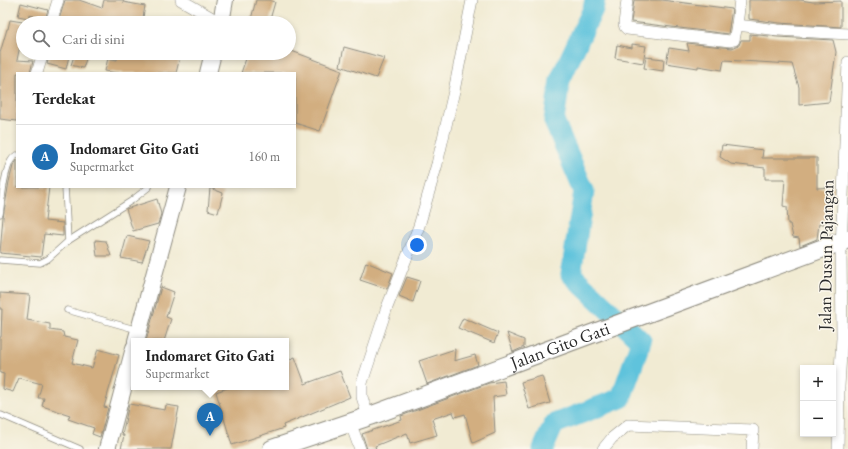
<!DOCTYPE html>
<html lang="id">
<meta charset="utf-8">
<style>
body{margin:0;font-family:"EB Garamond",serif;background:#f6f6f6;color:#222}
.controls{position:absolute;right:12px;bottom:12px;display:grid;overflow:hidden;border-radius:0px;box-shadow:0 2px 6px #0003}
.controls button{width:36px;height:36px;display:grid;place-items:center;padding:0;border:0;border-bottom:1px solid #e0e0e0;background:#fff;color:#222;font:20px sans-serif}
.you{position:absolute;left:417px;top:245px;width:14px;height:14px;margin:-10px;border:3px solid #fff;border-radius:50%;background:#1a73e8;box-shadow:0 0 0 6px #1a73e833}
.badge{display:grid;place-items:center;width:26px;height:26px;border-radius:50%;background:#1f6fb2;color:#fff;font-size:13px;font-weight:700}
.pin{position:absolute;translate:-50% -33px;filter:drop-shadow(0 1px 2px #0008)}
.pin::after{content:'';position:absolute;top:21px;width:14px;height:12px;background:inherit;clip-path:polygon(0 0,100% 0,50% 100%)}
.popup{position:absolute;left:131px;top:338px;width:158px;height:52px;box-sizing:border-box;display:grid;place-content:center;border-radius:0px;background:#fff;filter:drop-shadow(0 1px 3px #0005);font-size:13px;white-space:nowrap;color:#767676}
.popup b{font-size:15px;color:#222}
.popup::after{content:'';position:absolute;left:50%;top:100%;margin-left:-8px;border:8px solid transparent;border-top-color:#fff}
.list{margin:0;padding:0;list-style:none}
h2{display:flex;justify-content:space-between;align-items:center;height:52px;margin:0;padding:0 16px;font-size:17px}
h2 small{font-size:13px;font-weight:400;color:#767676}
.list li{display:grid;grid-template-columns:26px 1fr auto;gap:12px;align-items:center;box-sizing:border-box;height:64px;padding:0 16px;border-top:1px solid #e0e0e0}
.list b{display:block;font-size:15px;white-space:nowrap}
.list p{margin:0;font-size:13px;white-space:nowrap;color:#767676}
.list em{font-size:13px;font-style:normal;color:#767676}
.icon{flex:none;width:22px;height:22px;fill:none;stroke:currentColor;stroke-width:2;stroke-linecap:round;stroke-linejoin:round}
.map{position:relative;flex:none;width:848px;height:449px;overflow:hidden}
.search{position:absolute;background:#fff;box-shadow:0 2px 6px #0003;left:16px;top:16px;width:280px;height:44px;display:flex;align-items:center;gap:10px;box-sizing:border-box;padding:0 14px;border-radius:22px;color:#767676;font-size:15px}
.panel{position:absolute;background:#fff;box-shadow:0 2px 6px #0003;left:16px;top:72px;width:280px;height:116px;border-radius:0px}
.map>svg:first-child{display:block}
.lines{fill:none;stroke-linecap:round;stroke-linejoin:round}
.river{stroke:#5fc3dc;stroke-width:21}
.building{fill:#d2ae80}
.lane-casing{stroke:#8e8b7f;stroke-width:7}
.street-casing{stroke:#8e8b7f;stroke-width:12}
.secondary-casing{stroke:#8e8b7f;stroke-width:18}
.primary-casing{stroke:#8e8b7f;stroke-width:20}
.lane{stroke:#fff;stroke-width:5.5}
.street{stroke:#fff;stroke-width:11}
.secondary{stroke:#fff;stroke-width:16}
.primary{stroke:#fff;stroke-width:18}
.labels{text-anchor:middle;stroke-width:3;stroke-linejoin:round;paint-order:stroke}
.street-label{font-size:18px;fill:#2b2b2b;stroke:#fbf7ec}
</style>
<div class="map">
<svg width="848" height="449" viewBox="0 0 848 449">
<rect width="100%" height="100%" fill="#fbf7ec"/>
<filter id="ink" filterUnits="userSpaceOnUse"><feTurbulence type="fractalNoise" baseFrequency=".025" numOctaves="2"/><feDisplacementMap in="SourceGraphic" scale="8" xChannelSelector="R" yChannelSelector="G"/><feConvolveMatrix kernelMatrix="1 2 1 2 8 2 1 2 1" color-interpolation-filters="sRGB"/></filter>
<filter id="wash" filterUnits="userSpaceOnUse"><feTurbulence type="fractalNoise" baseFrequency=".012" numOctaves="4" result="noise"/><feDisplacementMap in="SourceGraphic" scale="16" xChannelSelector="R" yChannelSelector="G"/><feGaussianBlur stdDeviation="0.9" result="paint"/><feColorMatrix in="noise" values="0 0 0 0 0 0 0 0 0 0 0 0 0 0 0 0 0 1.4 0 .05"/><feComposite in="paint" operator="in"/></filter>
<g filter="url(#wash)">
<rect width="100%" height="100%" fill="#f1ebd3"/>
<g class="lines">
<path class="river" d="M543 449 554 424 621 398 641 341 571 274 584 191 554 121 560 80 593 9 595 0"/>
</g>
<g id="blocks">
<g class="building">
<path d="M65 0H79L102 8 104 0H124L123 2 145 6 142 23H107L94 19 92 23H58Z"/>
<path d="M256 0H268L275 2 269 23H250Z"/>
<path d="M634 0H662L732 9 728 34 631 22Z"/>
<path d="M749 0H800L813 2 841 1V27L779 23 749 19Z"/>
<path d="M21 3 48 10 45 19 29 15 28 18 18 16Z"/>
<path d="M10 20 23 22V42L21 41 17 60 33 61 30 73H17V121L0 119V53L7 29H8Z"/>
<path d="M750 34 778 37 833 40 836 52 829 102 799 105V87L792 64 724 60 722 70 698 66V68L666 63 669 48 689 51 687 43 732 48 739 45 741 40H750Z"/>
<path d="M632 44 646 46 643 63 615 58 617 45 632 48Z"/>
<path d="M344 47 384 58 376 78 340 66Z"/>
<path d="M289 50 342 70 320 131 295 123V73H241L248 53H289Z"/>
<path d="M50 53H58L69 56 66 69 47 64Z"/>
<path d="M75 53H88L83 68 71 65Z"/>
<path d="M118 53H181L176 73H117L105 71 108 58 117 60Z"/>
<path d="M646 57 664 59 663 71 644 68Z"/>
<path d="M722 145 763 150 762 158H817V188L834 187 833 197H830V224H819L817 239 800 246 799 238 793 237 790 224H788L787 207 783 206 785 179H765V168L731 164 720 157Z"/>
<path d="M17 160V187H49L45 221 63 223V236L44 234 41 257 0 253 3 217 9 182 13 166Z"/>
<path d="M210 188 223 193 218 213 208 210Z"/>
<path d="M157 199 161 214 158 224 133 231 126 209Z"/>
<path d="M127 236 149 241 142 262 121 258Z"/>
<path d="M95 240 106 241 111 256H97Z"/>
<path d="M366 262 393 273 387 289 360 280Z"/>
<path d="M407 277 420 281 413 302 399 296Z"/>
<path d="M161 287 174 292 166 317 171 319 164 341H146Z"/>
<path d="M0 293 30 295 27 320 50 324V330L63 332 64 337 78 340 72 363 92 368 98 349 119 355 104 407 108 408 100 437 92 434 94 428 68 419 70 415 42 406 44 398H38L42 384 19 378 13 392 3 389 4 374 0 373V337H1L2 309H0Z"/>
<path d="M463 318 498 333 494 343 458 328Z"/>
<path d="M507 333 524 340V347L513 352Z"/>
<path d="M455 349 454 361 475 355 478 365 427 384 419 361Z"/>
<path d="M295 357 305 384 340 371 350 397 283 425 284 428 232 445 216 392 230 387H286V361Z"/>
<path d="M542 376 550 403 529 409 521 382Z"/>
<path d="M504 381 506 395 493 397 495 433 473 443 465 414 455 417 453 412 432 419 437 435 410 443 407 433 375 446 376 449H367L362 434 402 420 401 416 489 383Z"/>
<path d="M129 404 165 410 166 405 179 407 171 449H121L124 435H122Z"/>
</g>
</g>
</g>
<g filter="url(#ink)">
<use href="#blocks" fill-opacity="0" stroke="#8e8b7f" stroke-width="1"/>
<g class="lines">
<defs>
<g id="lane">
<path d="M65 187 68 241"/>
<path d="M0 214C2 201 4 159 17 155"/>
<path d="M0 260 40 263 48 259 68 241 131 201 149 187"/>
<path d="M67 310 138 330"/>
<path d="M1 415 80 449"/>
</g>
<g id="street">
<path d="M181 0 221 23"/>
<path d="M627 0 624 24 625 27 627 29 730 41 734 40 737 25 778 30 848 34"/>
<path d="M51 23 58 0"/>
<path d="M737 25 740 0"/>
<path d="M37 73 43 53"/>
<path d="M368 416 362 397V383L386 310 419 226 437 164 454 91 472 0"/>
<path d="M350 422 360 449"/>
<path d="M603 449 612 438 628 425 753 430 752 449"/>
<path d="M838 449 839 387 842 337 841 251 848 62"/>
</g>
<g id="secondary">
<path d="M221 23 225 0"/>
<path d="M208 73 213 53"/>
<path d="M136 341 178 187"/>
<path d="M107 449 134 348"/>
</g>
<g id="primary">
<path id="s1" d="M272 449 370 416 848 239"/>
</g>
</defs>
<use href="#lane" class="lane-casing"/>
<use href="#street" class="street-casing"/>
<use href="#secondary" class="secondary-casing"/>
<use href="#primary" class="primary-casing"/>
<use href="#lane" class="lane"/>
<use href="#street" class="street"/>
<use href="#secondary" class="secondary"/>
<use href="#primary" class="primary"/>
</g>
</g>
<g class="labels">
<g class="street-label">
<text transform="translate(826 255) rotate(-89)" y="6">Jalan Dusun Pajangan</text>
<text dy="6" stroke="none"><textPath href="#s1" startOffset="306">Jalan Gito Gati</textPath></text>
</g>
</g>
</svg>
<div class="controls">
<button>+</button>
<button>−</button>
</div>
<div class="you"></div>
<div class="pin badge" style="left:210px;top:436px">A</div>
<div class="popup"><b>Indomaret Gito Gati</b>Supermarket</div>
<div class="search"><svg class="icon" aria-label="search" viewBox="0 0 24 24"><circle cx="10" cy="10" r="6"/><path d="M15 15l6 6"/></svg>Cari di sini</div>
<section class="panel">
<h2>Terdekat<small></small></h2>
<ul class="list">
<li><span class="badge">A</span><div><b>Indomaret Gito Gati</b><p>Supermarket</p></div><em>160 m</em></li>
</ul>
</section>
</div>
